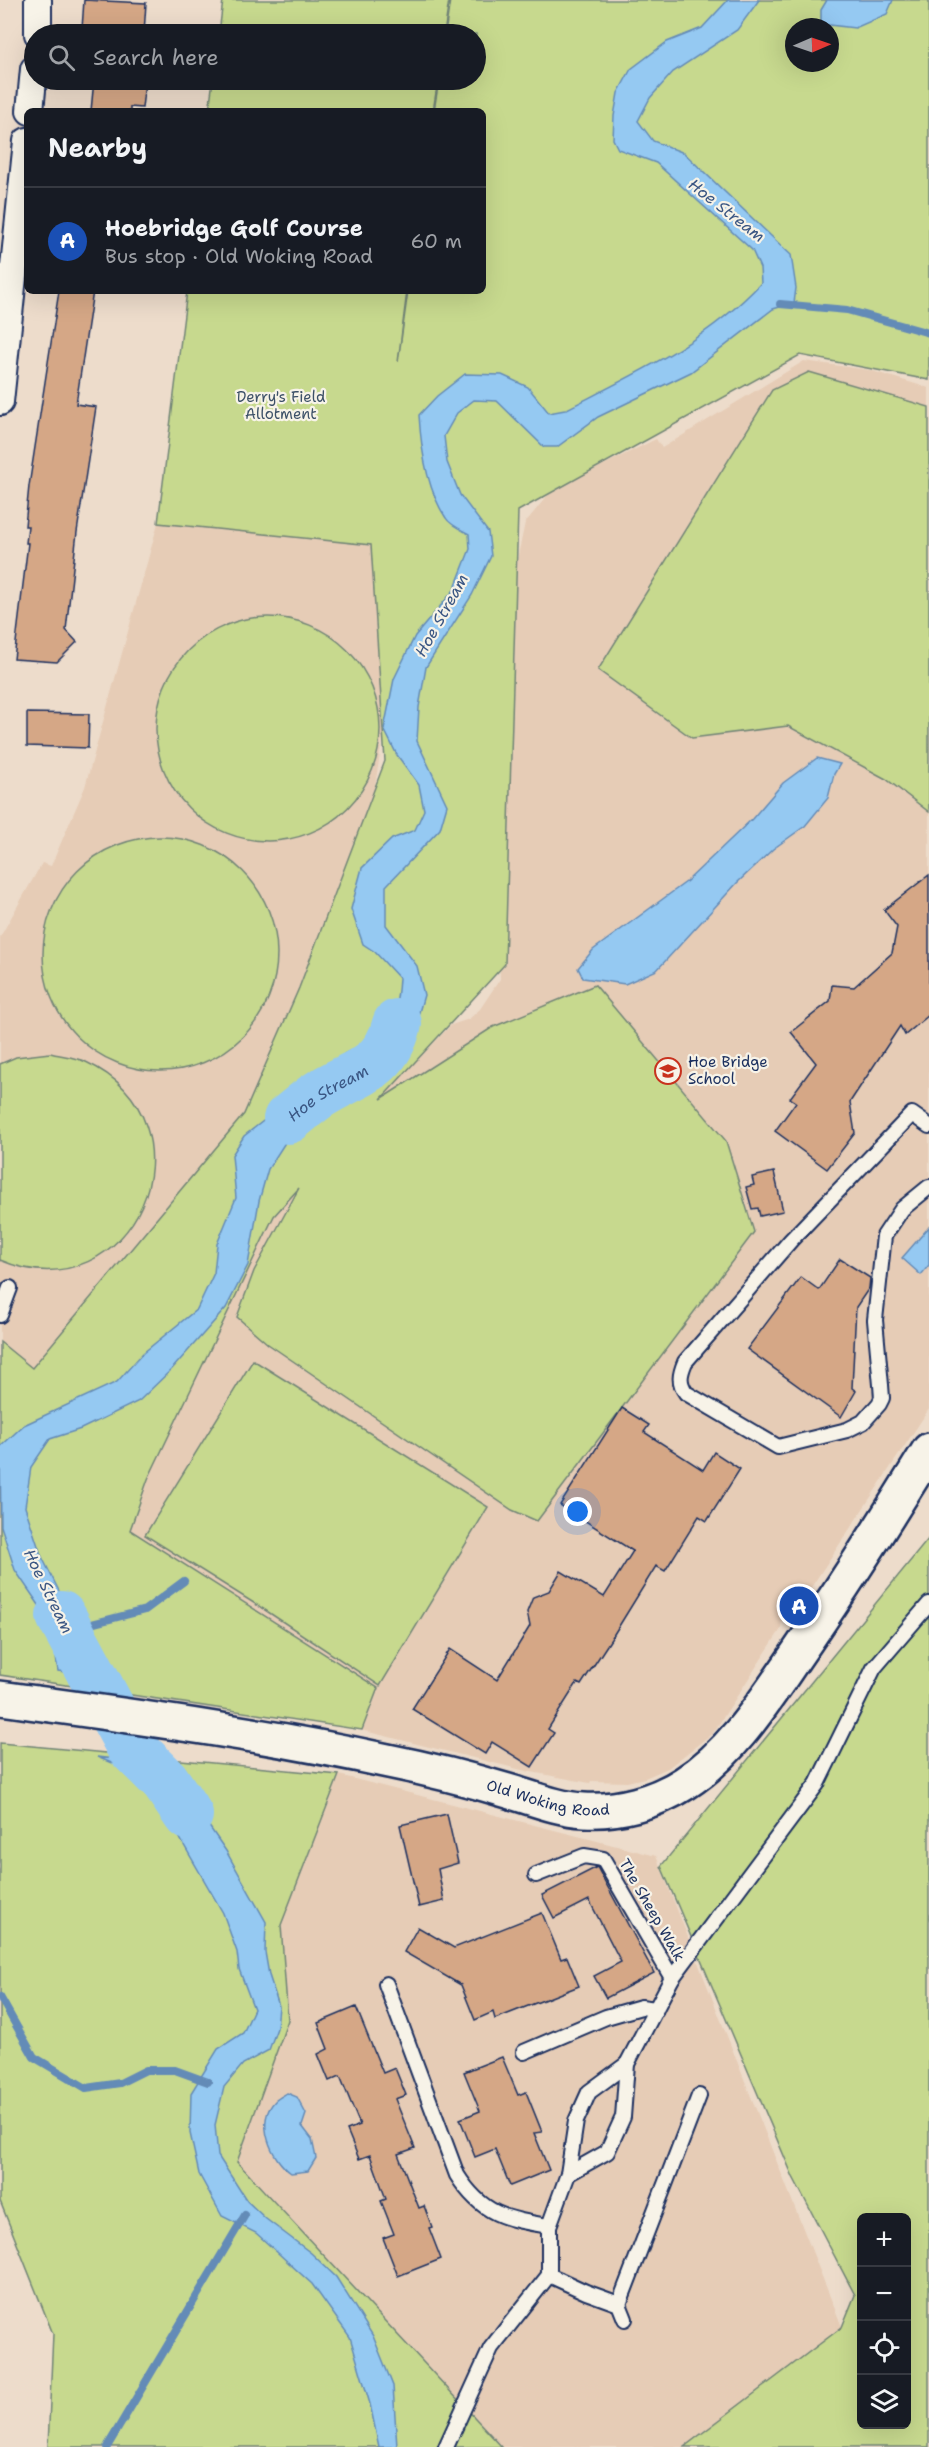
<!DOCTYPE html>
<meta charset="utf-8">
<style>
body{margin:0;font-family:"Shantell Sans",sans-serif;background:#20242c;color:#f1f3f6}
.controls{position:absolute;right:18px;bottom:18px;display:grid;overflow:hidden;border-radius:9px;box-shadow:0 6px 24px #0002}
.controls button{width:54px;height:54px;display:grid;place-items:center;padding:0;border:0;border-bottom:2px solid #363941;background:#171b24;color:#f1f3f6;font:30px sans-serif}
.compass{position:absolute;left:785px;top:18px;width:54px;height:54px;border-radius:50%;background:#171b24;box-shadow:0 6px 24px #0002;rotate:88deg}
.you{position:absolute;left:578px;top:1512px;width:21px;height:21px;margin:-15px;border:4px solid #fff;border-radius:50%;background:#1a73e8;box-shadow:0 0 0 9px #1a73e833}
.badge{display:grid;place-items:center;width:39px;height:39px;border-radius:50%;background:#c8321e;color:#fff;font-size:20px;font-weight:700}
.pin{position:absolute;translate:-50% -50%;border:3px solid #fff;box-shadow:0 2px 6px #0006}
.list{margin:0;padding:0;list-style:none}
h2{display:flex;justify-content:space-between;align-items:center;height:78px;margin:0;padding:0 24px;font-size:26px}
h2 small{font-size:20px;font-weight:400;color:#9ea1a6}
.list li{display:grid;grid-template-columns:39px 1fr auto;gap:18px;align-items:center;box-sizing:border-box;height:108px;padding:0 24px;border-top:2px solid #363941}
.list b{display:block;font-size:22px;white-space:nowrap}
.list p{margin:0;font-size:20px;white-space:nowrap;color:#9ea1a6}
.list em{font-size:20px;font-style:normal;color:#9ea1a6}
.icon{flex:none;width:33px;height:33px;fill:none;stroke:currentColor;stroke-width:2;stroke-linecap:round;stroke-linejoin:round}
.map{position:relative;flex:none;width:929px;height:2447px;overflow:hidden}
.search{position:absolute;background:#171b24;box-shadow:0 6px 24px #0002;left:24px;top:24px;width:462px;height:66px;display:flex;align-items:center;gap:15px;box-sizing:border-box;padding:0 21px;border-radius:33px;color:#9ea1a6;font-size:22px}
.panel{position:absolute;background:#171b24;box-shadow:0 6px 24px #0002;left:24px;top:108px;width:462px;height:186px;border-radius:9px}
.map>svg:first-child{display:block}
.built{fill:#e6ccb6}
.green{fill:#c7d98e;stroke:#718476;stroke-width:1.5;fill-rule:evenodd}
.water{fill:#95c9f2;stroke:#648bb7;stroke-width:1.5}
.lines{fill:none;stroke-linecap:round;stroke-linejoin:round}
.stream{stroke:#648bb7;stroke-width:8}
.river{stroke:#95c9f2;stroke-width:50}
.building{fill:#d5a786;stroke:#1b2f5e;stroke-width:1.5}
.lane-casing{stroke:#1b2f5e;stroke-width:18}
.street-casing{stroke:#1b2f5e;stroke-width:30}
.secondary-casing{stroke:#1b2f5e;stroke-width:38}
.lane{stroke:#f7f3e8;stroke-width:14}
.street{stroke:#f7f3e8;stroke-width:26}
.secondary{stroke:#f7f3e8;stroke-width:33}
.labels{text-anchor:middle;stroke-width:4.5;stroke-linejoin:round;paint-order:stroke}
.park-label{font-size:15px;fill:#3d5168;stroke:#f7f3e8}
.poi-label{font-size:15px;fill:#1b2f5e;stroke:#f7f3e8;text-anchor:start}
.street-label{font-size:15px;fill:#1b2f5e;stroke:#f7f3e8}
.water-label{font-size:16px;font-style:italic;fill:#3a5683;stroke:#f7f3e8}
</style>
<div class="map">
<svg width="929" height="2447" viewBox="0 0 929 2447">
<rect width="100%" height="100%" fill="#eddccb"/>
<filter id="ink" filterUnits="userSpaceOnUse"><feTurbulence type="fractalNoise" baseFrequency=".0167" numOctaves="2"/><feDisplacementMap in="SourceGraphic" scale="12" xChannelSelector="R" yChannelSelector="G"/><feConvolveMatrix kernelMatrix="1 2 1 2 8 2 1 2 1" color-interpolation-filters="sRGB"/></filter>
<g filter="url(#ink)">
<g class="built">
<path d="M804 361 869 370 929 388V1409L810 1589 803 1585 782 1615 781 1629 713 1733 668 1768 645 1778 627 1782 591 1781 590 1783 526 1771 107 1667 0 1661V937L42 863 51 866 85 787 158 523 371 545H446L384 729 362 868 374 1105 451 1025 469 1019 480 1009 500 979 490 685 525 523 552 490 656 439 662 448Z"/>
<path d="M339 1775 656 1856 842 2327 684 2447H502L236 2162 288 2020 281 1925Z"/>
</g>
<g class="green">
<path d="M223 0H449L444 34H219Z"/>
<path d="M450 0H929V380L800 355 518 511 505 964 381 1099 493 1027 595 985 726 1141 754 1232 537 1521 512 1510 268 1344 237 1317 254 1271 299 1188 274 1216 148 1479 130 1530 378 1688 362 1730 0 1675V1342L32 1368 244 1114 299 988 385 761 371 545 158 523 187 291H407L398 362 408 291H483V111H434L439 80H476V34H445ZM794 27H830V63H794Z"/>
<path d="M213 80H438L433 111H209Z"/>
<path d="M809 372 929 407V812L886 779 788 726 692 738 598 670 772 390Z"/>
<circle cx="268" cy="729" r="112"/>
<circle cx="160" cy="954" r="117"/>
<path d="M50 1053C62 1056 75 1057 86 1062 217 1123 133 1317 0 1260V1064L16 1057Z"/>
<path d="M253 1360 488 1507 380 1686 265 1610 145 1535Z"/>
<path d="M929 1538V2447H684L842 2327 855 2295 793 2177 661 1866ZM862 2218H906V2424H862Z"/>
<path d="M0 1743 339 1775 281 1925 288 2020 237 2162 502 2447H48L53 2334 0 2201Z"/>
</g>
<g class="water">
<path d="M728 0H759L737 30 673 72 650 98 638 121 653 141 684 153 791 255 796 288 794 303 773 309 691 372 598 417 557 447H544L497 401 474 400 457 413 444 436 447 462 460 495 488 532 491 556 472 595 426 667 419 707 417 741 447 805 440 829 386 886V925L417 966 424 995 412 1037 394 1065 364 1088 344 1054C386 1032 396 1029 399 978L375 952 363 944 351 909 362 868 392 839 415 830 424 810 419 785 397 755 384 729 394 679 415 636 454 590 470 549 469 534C462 530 450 525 446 518 427 490 421 449 419 415L437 396 465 374 502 375 528 387 549 413 565 410C635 374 706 342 761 283L760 268 752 250 656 163 618 149 613 139 614 116 618 93 631 69 667 42 702 28Z"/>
<path d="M827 0H893L887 14 855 28 821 24V10Z"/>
<path d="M817 758 840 764 834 774 828 798 805 826 773 849 737 883 657 970 625 984 583 978 578 968 593 950 686 882 752 819 783 783Z"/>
<path d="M335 1065 351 1094 336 1099 286 1141 268 1169 259 1201 248 1265 226 1308 172 1369 139 1401 81 1429 50 1439 31 1467 25 1507 41 1555 70 1613 109 1677 58 1671 52 1630 39 1605 15 1570 1 1526 0 1447 24 1425 117 1382 143 1353 197 1309 214 1273 217 1244 236 1198 232 1155 244 1136Z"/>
<path d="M929 1227V1265L921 1275 902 1258Z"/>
<path d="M97 1757 167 1765 226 1851 266 1922 265 1952 269 1975 279 2006 277 2028 269 2050 243 2064 224 2087 215 2125 218 2156 247 2201 266 2219 311 2253 336 2277 373 2336 393 2386 397 2447H379L370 2404 350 2337 312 2284 256 2233 222 2216 199 2174 190 2133 191 2093 218 2049 243 2033 254 2009 239 1969 237 1952 223 1913 170 1821 139 1774Z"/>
<path d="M287 2093 297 2097 306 2114 302 2126 312 2139 316 2158 308 2171 291 2173C271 2159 255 2122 275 2101 278 2098 284 2095 287 2093Z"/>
</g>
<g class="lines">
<g class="stream">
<path d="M780 304 847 310 929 333"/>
<path d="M68 1630 145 1610 184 1581"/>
<path d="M0 1997 34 2057 86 2088 120 2083 146 2070H175L208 2082"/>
<path d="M107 2447 245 2215"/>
</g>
<g class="river">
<path id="s1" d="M288 1119C297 1112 307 1103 317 1096 353 1072 385 1072 397 1024"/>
<path d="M61 1616 131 1747 165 1781 188 1815"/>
</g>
</g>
<g class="building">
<path d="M84 0 146 3 144 33 82 29Z"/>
<path d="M94 80 145 82 142 108 130 107V111H91Z"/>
<path d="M59 291H93L76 404 96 407 77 532 66 630 77 642 57 662 14 659 28 543H26L28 526H25L29 486Z"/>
<path d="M27 713 89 714 88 748 27 746Z"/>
<path d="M929 875V1015L905 1035 900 1026 850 1102 855 1133 827 1169 775 1131 796 1102 790 1098 816 1063 791 1032 830 1001 832 985 854 987 892 953 897 927 884 910Z"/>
<path d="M774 1172 783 1211 760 1216 758 1208 752 1209 746 1187 754 1185 752 1177Z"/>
<path d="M840 1259 870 1278 869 1288 856 1307 852 1388 856 1391 841 1417 747 1349 801 1277 819 1290Z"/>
<path d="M622 1408 649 1425 644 1432 703 1470 714 1452 740 1469 707 1521 699 1516 665 1571 656 1566 611 1639 581 1685 577 1683 548 1729 554 1733 532 1767 492 1742 485 1754 412 1709 450 1649 497 1680 530 1626 527 1612 533 1597 549 1591 561 1571 604 1597 633 1551 560 1505Z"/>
<path d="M447 1814 458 1863 438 1869 444 1901 419 1907 400 1825Z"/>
<path d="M597 1867 654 1973 606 1998 594 1976 621 1962 589 1900 554 1918 542 1895Z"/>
<path d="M542 1913 561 1959 567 1957 579 1986 495 2019 493 2012 475 2020 461 1985 404 1952 418 1927 454 1948Z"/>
<path d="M356 2007 383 2073 395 2068 406 2095 395 2099 415 2148 398 2154 419 2208 424 2206 432 2227 429 2228 441 2259 398 2276 383 2238 394 2234 381 2201 386 2199 370 2155 359 2159 347 2130 360 2125 340 2076 329 2081 318 2054 328 2049 318 2023Z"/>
<path d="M502 2057 518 2095 526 2092 542 2132 534 2133 549 2170 510 2186 495 2149 475 2157 460 2119 480 2111 464 2072Z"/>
</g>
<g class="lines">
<defs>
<g id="lane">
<path d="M929 1126 912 1114 791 1240 685 1362C680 1374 678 1382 686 1393L778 1447 847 1430 863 1422 879 1404 882 1398 881 1385 875 1320 884 1236 902 1209 929 1187"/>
<path d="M0 1315 10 1288"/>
<path d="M536 1875 584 1856 603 1859 672 1978"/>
<path d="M386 1984 457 2175C482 2215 506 2219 549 2226"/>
<path d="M524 2052 606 2017 641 2007 656 2009"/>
<path d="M568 2174 607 2152 623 2117 627 2064 672 1978 817 1784 874 1668 929 1604"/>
<path d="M549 2275 586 2292 619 2304 625 2319"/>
<path d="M619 2304 699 2096"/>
<path d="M446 2447 491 2348 549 2275V2226L568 2174 576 2121 589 2092 627 2064"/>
</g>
<g id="street">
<path d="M38 34V0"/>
<path d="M30 111 34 69"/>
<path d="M0 402 27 141"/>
</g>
<g id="secondary">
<path id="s2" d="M0 1698C130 1716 260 1733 388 1761 428 1769 468 1779 508 1791 532 1798 559 1809 584 1810 618 1812 656 1802 685 1783 732 1753 764 1702 795 1657 842 1589 886 1520 929 1450"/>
</g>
</defs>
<use href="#lane" class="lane-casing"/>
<use href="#street" class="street-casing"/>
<use href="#secondary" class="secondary-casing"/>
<use href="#lane" class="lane"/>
<use href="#street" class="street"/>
<use href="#secondary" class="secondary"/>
</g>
</g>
<defs>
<symbol id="school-ring" viewBox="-11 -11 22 22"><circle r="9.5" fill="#f7f3e8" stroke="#c8321e" stroke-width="1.5"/><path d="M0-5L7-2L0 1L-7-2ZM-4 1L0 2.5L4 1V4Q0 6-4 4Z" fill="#c8321e"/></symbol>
</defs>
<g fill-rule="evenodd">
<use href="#school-ring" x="653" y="1056" width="30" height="30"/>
</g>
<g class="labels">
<g class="park-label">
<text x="281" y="402">Derry's Field<tspan x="281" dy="17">Allotment</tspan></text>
</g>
<g class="poi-label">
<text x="688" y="1067">Hoe Bridge<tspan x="688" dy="17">School</tspan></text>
</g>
<g class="street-label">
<text dy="5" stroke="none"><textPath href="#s2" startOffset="558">Old Woking Road</textPath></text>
<text transform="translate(652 1910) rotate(60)" y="5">The Sheep Walk</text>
</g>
<g class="water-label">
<text transform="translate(727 210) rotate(38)" y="6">Hoe Stream</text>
<text transform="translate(441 615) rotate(-61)" y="6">Hoe Stream</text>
<text dy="6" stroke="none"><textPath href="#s1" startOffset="48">Hoe Stream</textPath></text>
<text transform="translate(49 1591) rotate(64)" y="6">Hoe Stream</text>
</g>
</g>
</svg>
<div class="controls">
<button>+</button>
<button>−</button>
<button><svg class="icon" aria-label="locate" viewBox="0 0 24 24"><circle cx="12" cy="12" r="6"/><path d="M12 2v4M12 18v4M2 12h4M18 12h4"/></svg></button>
<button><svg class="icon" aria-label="layers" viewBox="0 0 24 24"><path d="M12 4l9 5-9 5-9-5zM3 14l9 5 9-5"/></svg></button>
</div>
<svg class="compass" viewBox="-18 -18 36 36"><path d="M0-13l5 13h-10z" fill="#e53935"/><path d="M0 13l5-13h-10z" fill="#9ea1a6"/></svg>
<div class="you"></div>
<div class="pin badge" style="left:799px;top:1606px;background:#1a4fb4">A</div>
<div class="search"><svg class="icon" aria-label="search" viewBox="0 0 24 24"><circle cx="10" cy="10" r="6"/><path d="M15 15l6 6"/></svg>Search here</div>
<section class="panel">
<h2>Nearby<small></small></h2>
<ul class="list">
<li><span class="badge" style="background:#1a4fb4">A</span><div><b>Hoebridge Golf Course</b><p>Bus stop · Old Woking Road</p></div><em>60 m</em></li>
</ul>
</section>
</div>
